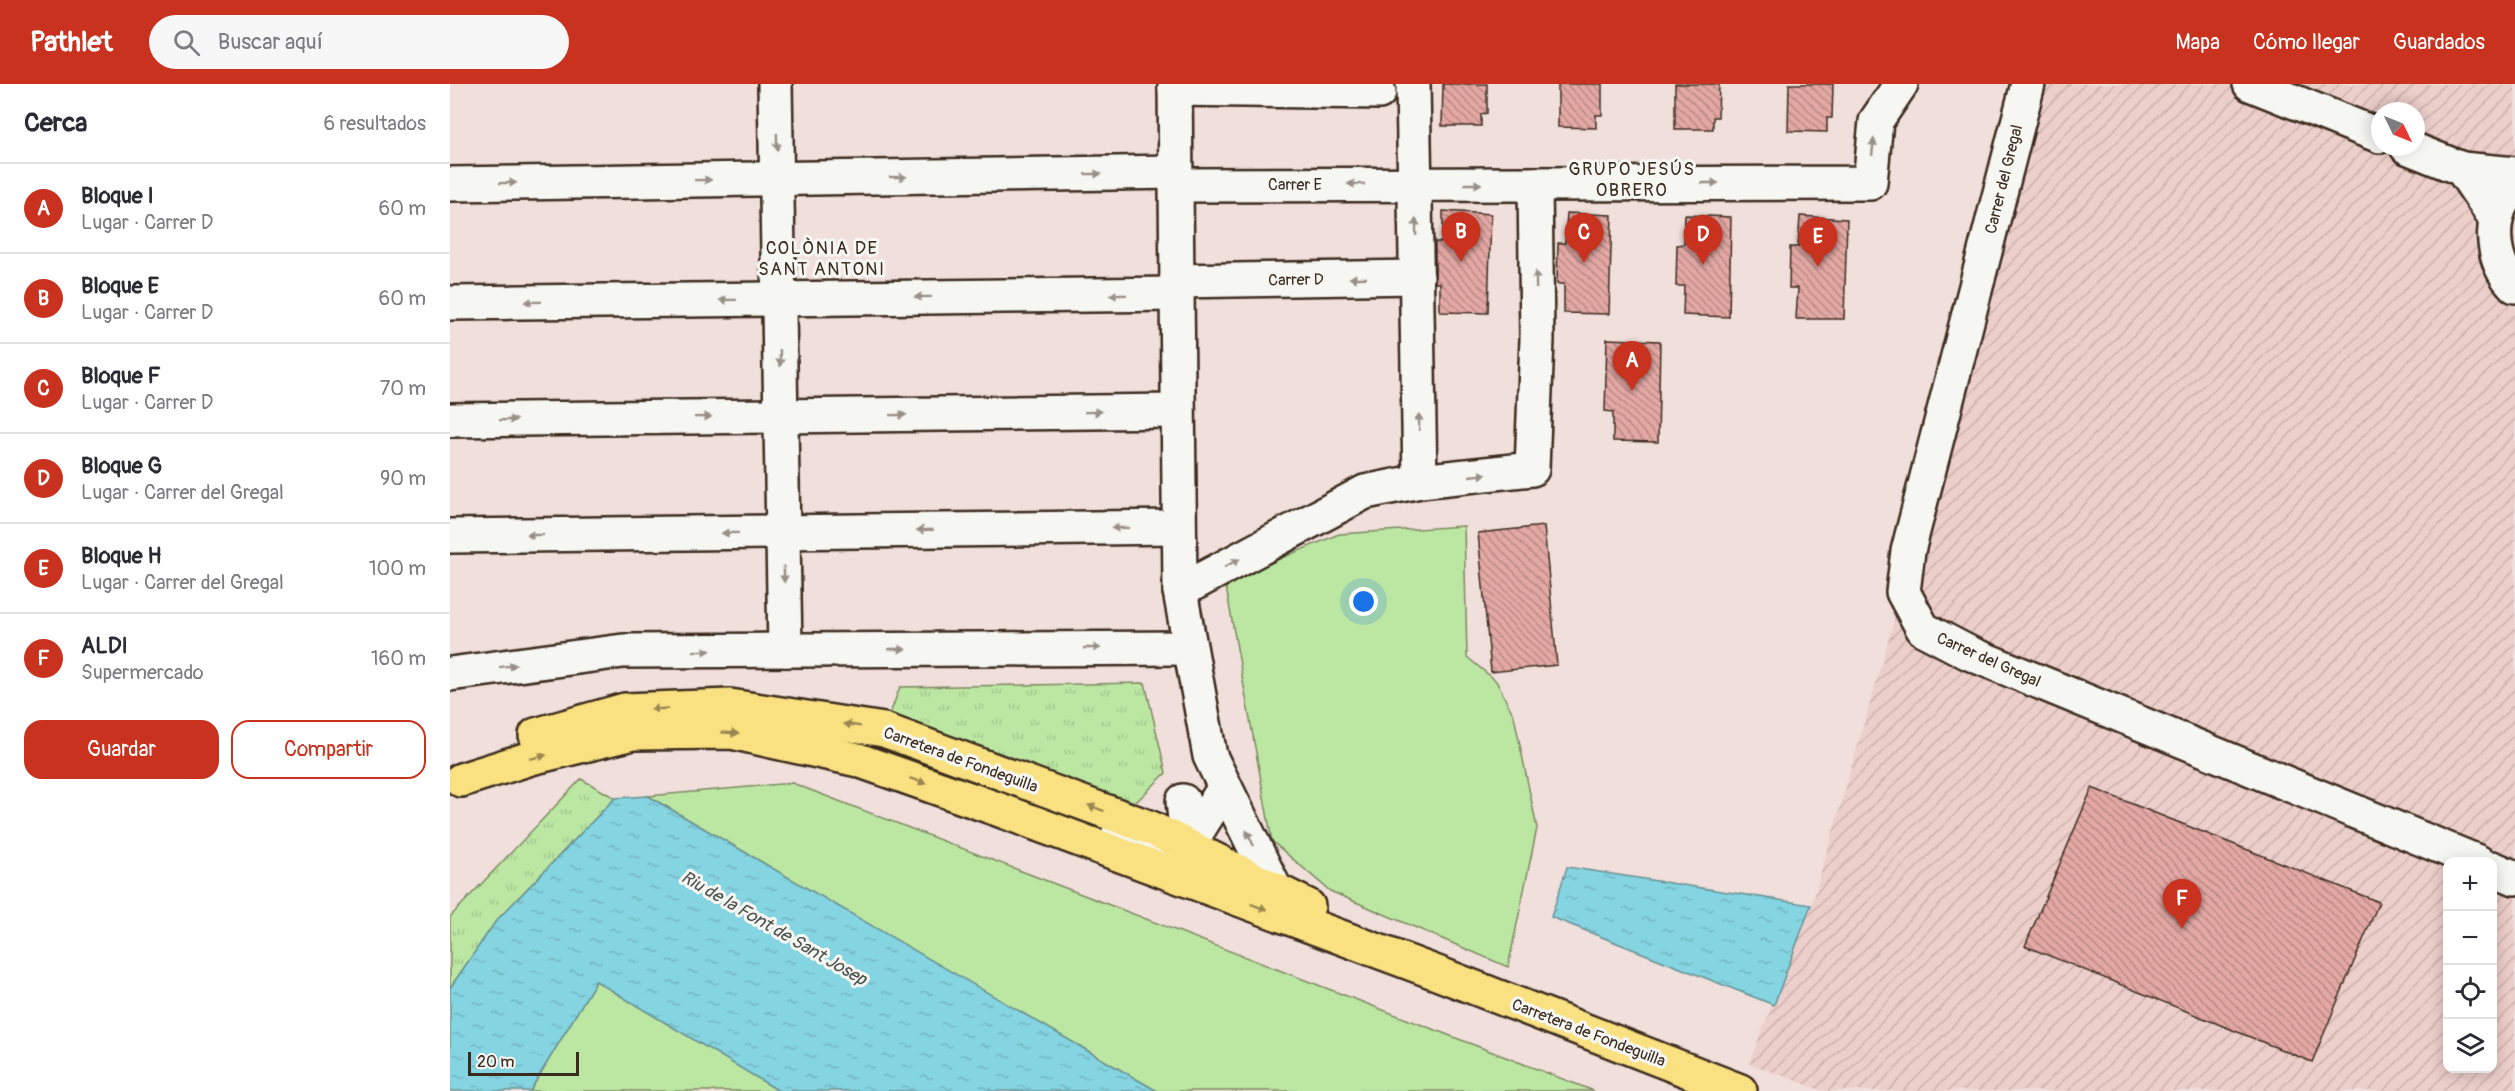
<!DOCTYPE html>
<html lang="es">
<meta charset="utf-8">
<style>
body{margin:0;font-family:Pangolin,sans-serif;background:#f7f7f7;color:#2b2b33}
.controls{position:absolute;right:18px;bottom:18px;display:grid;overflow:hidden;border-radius:12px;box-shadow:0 3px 15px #0003}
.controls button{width:54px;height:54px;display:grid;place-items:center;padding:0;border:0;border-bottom:2px solid #e1e1e2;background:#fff;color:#2b2b33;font:30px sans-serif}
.compass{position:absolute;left:1921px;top:18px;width:54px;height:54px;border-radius:50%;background:#fff;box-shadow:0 3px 15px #0003;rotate:133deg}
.scale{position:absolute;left:18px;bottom:15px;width:111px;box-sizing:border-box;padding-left:6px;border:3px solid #3b2a1e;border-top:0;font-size:16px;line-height:21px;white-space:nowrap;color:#3b2a1e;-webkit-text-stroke:4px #f6f6f2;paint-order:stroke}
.you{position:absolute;left:914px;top:518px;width:21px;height:21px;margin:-15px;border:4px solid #fff;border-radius:50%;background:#1a73e8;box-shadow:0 0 0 9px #1a73e833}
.badge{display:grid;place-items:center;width:39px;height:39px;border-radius:50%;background:#c8321e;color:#fff;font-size:20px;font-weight:700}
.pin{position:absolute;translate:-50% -50px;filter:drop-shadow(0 2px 3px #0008)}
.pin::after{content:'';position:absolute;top:32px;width:21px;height:18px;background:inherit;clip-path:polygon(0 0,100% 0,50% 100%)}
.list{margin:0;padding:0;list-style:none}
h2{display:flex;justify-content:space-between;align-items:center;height:78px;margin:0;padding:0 24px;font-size:26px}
h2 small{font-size:20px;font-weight:400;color:#7c7c81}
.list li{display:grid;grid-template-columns:39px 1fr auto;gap:18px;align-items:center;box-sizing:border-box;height:90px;padding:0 24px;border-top:2px solid #e1e1e2}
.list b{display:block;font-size:22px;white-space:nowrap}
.list p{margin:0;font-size:20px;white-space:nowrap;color:#7c7c81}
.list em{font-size:20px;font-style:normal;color:#7c7c81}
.actions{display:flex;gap:12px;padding:18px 24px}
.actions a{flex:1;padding:14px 0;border:2px solid #c8321e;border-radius:18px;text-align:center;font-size:21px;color:#c8321e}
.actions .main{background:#c8321e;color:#fff}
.icon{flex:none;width:33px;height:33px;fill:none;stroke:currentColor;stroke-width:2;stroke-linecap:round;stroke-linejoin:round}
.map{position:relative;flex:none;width:2065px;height:1007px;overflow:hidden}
header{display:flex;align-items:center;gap:36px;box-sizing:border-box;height:84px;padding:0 30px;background:#c8321e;color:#fff}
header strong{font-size:28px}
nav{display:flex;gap:33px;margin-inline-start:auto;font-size:21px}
.search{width:420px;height:54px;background:#f7f7f7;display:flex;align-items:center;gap:15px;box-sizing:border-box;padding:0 21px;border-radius:33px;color:#7c7c81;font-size:22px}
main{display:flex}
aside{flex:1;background:#fff}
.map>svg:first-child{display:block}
.industrial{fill:url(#industrial-furrows);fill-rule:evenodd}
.grass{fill:url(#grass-tufts);stroke:#7c8860;stroke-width:1.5}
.green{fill:#bce7a3;stroke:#7c8860;stroke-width:1.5}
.water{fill:url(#water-ripples);stroke:#679093;stroke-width:1.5}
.building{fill:url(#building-back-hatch);stroke:#3b2a1e;stroke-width:1.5}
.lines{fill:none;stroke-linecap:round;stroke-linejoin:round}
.minor-casing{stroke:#3b2a1e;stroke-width:38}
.major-casing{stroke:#3b2a1e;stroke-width:38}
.minor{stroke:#f6f6f2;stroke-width:33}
.major{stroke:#f9e181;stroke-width:33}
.oneway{fill:#989088}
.oneway2{fill:#9a8650}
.labels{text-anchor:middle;stroke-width:6;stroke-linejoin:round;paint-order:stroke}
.street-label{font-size:16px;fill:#3b2a1e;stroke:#f6f6f2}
.neighbourhood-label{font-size:18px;letter-spacing:1.5px;fill:#3b2a1e;stroke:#f6f6f2}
.water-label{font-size:18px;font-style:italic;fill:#4d544f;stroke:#f6f6f2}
</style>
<header>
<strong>Pathlet</strong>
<div class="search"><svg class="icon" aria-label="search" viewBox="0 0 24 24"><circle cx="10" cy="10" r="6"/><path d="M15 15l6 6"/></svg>Buscar aquí</div>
<nav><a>Mapa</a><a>Cómo llegar</a><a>Guardados</a></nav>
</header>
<main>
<aside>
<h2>Cerca<small>6 resultados</small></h2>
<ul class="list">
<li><span class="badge">A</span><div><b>Bloque I</b><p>Lugar · Carrer D</p></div><em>60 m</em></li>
<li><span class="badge">B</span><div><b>Bloque E</b><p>Lugar · Carrer D</p></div><em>60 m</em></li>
<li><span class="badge">C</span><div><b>Bloque F</b><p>Lugar · Carrer D</p></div><em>70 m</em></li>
<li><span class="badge">D</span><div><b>Bloque G</b><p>Lugar · Carrer del Gregal</p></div><em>90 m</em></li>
<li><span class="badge">E</span><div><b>Bloque H</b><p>Lugar · Carrer del Gregal</p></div><em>100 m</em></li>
<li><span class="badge">F</span><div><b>ALDI</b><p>Supermercado</p></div><em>160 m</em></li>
</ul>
<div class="actions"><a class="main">Guardar</a><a>Compartir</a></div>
</aside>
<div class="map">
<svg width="2065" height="1007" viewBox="0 0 2065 1007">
<defs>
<pattern id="industrial-furrows" width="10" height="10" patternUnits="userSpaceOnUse" patternTransform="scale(1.5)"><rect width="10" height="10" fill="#ecceca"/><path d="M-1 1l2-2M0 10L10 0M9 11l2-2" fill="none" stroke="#cbb1ad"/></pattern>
<pattern id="grass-tufts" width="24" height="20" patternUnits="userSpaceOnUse" patternTransform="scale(1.5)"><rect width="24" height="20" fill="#bce7a3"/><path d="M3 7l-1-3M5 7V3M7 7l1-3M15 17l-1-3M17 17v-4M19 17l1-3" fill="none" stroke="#a2c68c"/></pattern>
<pattern id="water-ripples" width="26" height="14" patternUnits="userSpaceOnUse" patternTransform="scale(1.5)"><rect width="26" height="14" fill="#84d4e1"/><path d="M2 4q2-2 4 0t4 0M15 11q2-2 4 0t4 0" fill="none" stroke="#73b6c1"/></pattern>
<pattern id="building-back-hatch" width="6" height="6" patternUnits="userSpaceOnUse" patternTransform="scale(1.5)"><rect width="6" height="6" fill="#e3a8a4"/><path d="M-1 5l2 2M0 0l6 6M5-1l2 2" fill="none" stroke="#b98985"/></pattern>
</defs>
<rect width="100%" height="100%" fill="#f0dfdb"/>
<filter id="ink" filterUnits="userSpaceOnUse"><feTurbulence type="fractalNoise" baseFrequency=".0167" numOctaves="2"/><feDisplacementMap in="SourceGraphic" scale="12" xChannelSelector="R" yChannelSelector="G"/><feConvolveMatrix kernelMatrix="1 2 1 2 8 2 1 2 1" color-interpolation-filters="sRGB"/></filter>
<g filter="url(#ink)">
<path class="industrial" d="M1578 0H2065V1007H1373L1299 979 1360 827 1460 481ZM1930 27H1966V63H1930ZM1998 778H2042V984H1998Z"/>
<g class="grass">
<path d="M695 599 716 689 686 718 434 646 450 603Z"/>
<path d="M131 695 165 714 46 837 0 904V833Z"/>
</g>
<g class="green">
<path d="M1014 442 1017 573 1046 597 1064 632 1087 744 1058 883 880 807 822 757 775 498 889 450Z"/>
<path d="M342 699 1144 1007H707L198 712Z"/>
<path d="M146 897 329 1007H80Z"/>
</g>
<g class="water">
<path d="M198 712 707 1007H329L146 897 80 1007H0V904L46 837 165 714Z"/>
<path d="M1117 783 1361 821 1324 921 1101 833Z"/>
</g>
<g class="building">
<path d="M993 0H1037V29L1031 30V42H992Z"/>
<path d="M1108 0H1152V31H1146V44L1108 43Z"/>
<path d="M1225 0H1269L1268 33H1263V45H1225Z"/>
<path d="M1339 0H1383L1382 34H1377V48L1338 47Z"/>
<path d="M993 127 1041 130 1038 229 990 228V199H985V158H993Z"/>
<path d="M1117 129 1162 131 1159 230 1114 229V200H1107L1108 159H1115Z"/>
<path d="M1235 131 1281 133 1279 233 1233 231 1234 202H1226L1227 161 1234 160Z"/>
<path d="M1350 132 1397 135 1394 235H1346L1348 204H1339L1340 163H1348Z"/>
<path d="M1157 255 1210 257 1208 358 1163 357V328L1155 327Z"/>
<path d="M1094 442 1107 581 1041 588 1028 449Z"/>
<path d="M1642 704 1929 818 1862 978 1575 862Z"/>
</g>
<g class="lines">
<defs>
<g id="minor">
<path d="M325 0 335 566"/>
<path d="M725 0 730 507 760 672 825 805"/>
<path d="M963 0 970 397"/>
<path d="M1578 0 1458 467 1453 508 1473 545 1519 569 2028 778"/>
<path d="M1800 0 1930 52"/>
<path d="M725 5 929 8"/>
<path d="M1957 63 2012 85"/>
<path d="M0 100 725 88"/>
<path d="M726 101 1420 99 1426 37 1451 0"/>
<path d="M2054 115C2038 142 2043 180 2065 202"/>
<path d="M2046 135 2012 85 2065 90"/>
<path d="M726 197 967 193"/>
<path d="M0 219 726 210"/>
<path d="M0 336 727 327"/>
<path d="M0 452 728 443"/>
<path d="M730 507 915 408 970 397 1082 385 1087 255 1085 100"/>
<path d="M0 590 173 567 739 564"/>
<path d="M733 717 738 762 742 768"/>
<path d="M665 756 698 769 738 762 775 703"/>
<path d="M2042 784 2065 794"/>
</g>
<g id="major">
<path d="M86 651 175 626 280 622 434 646 701 744 858 822"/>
<path d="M11 696 81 674 183 649 281 648 408 676 550 726 987 889 1290 1007"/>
</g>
</defs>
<use href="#minor" class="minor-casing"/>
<use href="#major" class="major-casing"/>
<use href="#minor" class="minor"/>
<use href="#major" class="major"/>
</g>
<defs><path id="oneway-solid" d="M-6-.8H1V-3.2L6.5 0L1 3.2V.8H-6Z" transform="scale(1.5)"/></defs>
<g class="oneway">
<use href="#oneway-solid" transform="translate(327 58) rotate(89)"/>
<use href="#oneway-solid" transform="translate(1423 63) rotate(-84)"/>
<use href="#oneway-solid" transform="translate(643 90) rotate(-1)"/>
<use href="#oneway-solid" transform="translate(448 93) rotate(-1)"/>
<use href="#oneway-solid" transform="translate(253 96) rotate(-1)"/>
<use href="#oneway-solid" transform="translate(58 99) rotate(-1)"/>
<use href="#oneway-solid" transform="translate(1260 99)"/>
<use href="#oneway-solid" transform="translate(906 100) rotate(180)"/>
<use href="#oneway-solid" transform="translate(1023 100)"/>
<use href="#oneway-solid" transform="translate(966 143) rotate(-91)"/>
<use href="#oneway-solid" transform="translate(908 194) rotate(179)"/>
<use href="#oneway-solid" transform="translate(1086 196) rotate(-91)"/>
<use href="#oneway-solid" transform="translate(668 211) rotate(179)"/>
<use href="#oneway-solid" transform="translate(473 213) rotate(179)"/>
<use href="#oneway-solid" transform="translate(278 216) rotate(179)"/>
<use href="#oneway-solid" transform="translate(83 218) rotate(179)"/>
<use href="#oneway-solid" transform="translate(330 274) rotate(89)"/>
<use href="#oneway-solid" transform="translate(643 328) rotate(-1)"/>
<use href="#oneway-solid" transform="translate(448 331) rotate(-1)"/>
<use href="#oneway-solid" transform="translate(253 333) rotate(-1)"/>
<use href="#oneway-solid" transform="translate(58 336) rotate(-1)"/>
<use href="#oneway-solid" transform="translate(969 338) rotate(-91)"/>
<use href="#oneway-solid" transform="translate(1028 391) rotate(-6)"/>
<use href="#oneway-solid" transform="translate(670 444) rotate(179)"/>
<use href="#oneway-solid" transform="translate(475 446) rotate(179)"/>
<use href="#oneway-solid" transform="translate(280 449) rotate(179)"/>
<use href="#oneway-solid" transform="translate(85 451) rotate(179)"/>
<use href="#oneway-solid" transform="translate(782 479) rotate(-28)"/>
<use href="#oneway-solid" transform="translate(334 490) rotate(89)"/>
<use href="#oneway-solid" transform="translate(642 564)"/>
<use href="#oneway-solid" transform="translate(447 565)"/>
<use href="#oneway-solid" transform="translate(252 567) rotate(-1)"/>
<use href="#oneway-solid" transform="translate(58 582) rotate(-7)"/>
<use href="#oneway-solid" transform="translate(800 754) rotate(-116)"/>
</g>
<g class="oneway2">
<use href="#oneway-solid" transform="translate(209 625) rotate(178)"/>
<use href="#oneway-solid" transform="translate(402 641) rotate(-171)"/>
<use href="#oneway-solid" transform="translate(280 649) rotate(5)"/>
<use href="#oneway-solid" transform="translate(88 673) rotate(-14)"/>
<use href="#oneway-solid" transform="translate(468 697) rotate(19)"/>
<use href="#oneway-solid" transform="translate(646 724) rotate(-160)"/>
<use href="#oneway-solid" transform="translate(809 823) rotate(20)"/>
</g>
</g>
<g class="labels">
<g class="street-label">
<text transform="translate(1553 95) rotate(-76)" y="6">Carrer del Gregal</text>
<text x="845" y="106">Carrer E</text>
<text transform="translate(846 195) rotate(-1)" y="6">Carrer D</text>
<text transform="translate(1539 575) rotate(24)" y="6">Carrer del Gregal</text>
<text transform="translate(511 675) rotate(20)" y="6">Carretera de Fondeguilla</text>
<text transform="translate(1139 948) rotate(21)" y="6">Carretera de Fondeguilla</text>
</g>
<g class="neighbourhood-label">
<text x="1182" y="91">GRUPO JESÚS<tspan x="1182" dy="21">OBRERO</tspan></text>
<text x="372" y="170">COLÒNIA DE<tspan x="372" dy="21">SANT ANTONI</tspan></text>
</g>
<g class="water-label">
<text transform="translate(324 844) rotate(30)" y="6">Riu de la Font de Sant Josep</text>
</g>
</g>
</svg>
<div class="controls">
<button>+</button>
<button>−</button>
<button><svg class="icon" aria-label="locate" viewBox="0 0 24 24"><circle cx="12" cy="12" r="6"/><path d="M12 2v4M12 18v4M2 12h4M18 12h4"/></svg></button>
<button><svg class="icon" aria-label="layers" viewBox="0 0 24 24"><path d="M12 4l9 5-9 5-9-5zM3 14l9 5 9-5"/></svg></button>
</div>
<svg class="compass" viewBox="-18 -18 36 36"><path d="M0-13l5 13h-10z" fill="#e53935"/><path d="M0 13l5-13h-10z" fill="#7c7c81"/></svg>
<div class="scale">20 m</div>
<div class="you"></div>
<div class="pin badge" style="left:1182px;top:307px">A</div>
<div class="pin badge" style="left:1011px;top:178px">B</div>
<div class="pin badge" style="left:1134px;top:179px">C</div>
<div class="pin badge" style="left:1253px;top:181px">D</div>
<div class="pin badge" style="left:1368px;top:183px">E</div>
<div class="pin badge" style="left:1732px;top:845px">F</div>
</div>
</main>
